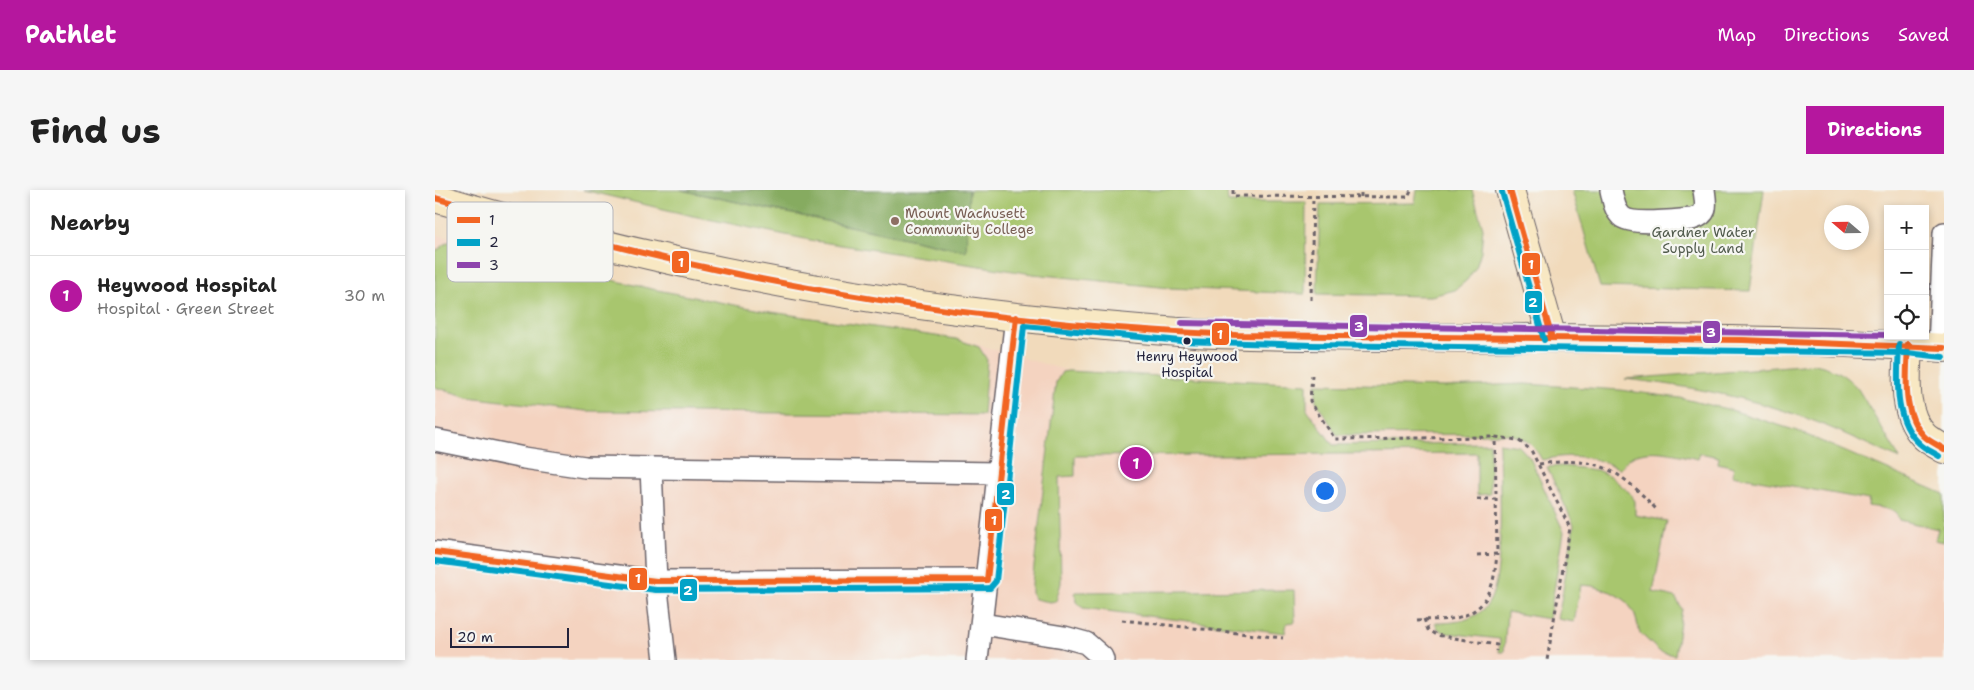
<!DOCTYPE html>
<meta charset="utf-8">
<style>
body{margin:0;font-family:"Shantell Sans",sans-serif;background:#f6f6f6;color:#222}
.controls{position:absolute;right:15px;top:15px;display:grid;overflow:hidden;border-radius:0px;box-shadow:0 2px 8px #0003}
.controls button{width:45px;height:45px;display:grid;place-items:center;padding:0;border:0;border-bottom:1px solid #e0e0e0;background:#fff;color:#222;font:25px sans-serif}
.compass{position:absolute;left:1389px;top:15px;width:45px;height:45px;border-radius:50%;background:#fff;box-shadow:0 2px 8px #0003;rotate:290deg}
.scale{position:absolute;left:15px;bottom:12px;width:119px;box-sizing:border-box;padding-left:5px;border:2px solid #22223b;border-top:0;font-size:14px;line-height:18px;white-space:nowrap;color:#22223b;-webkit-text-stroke:4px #f6f6f2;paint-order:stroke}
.you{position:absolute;left:889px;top:300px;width:18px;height:18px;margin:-12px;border:4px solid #fff;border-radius:50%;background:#1a73e8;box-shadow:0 0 0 8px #1a73e833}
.badge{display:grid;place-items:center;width:32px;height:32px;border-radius:50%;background:#b5179e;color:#fff;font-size:16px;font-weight:700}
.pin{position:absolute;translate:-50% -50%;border:2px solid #fff;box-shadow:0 1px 5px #0006}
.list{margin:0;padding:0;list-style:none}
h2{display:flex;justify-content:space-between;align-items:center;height:65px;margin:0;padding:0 20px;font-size:21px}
h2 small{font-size:16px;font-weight:400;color:#767676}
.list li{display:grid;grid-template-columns:32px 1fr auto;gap:15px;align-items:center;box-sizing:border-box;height:80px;padding:0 20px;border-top:1px solid #e0e0e0}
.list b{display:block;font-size:19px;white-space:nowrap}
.list p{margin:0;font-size:16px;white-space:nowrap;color:#767676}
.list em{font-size:16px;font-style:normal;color:#767676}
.icon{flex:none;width:28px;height:28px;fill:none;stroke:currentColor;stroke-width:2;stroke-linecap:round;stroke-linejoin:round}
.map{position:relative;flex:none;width:1509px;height:470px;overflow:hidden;border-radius:0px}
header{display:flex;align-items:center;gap:30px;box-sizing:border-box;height:70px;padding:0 25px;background:#b5179e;color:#fff}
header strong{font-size:24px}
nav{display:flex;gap:28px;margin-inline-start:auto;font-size:18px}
.intro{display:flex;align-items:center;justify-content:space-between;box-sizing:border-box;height:120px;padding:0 30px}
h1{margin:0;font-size:35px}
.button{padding:12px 22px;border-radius:0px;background:#b5179e;color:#fff;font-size:18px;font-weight:700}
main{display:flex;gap:30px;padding:0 30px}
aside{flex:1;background:#fff;border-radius:0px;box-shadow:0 2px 8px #0003}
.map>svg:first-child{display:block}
.built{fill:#f4d3c0}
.green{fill:#a8c66e;stroke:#657454}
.forest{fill:#86ab61;stroke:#54664e}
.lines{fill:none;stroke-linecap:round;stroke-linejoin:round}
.lane-casing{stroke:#6a6268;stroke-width:24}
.secondary-casing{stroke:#6a6268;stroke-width:30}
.path{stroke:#6a6268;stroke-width:3;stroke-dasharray:4 4;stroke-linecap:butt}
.lane{stroke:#fff;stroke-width:21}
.secondary{stroke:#f8e8c3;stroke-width:28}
.bus-1-casing{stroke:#f6f6f2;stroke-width:10}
.bus-2-casing{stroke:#f6f6f2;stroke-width:10}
.bus-3-casing{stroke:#f6f6f2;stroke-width:10}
.bus-1{stroke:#f26522;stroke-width:6}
.bus-2{stroke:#02a2c7;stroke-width:6}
.bus-3{stroke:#8e44ad;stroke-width:6}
.education-dot{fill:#8d6e63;stroke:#f6f6f2;stroke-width:2}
.bus-dot{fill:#22223b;stroke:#f6f6f2;stroke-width:2}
.labels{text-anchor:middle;stroke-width:4.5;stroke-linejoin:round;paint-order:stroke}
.bus-label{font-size:13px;fill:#22223b;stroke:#f6f6f2}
.education-label{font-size:14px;fill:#785e54;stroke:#f6f6f2;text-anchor:start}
.park-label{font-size:14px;fill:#515b4d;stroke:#f6f6f2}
.key{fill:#f6f6f2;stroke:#b6b6bb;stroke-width:1}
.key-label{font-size:14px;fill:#22223b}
.line-badge{stroke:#f6f6f2;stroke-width:2}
.badge-label{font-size:14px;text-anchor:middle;font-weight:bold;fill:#fff}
</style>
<header>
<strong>Pathlet</strong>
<nav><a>Map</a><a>Directions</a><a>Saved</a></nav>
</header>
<div class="intro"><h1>Find us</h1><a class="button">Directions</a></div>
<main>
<aside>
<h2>Nearby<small></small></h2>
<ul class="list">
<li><span class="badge">1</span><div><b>Heywood Hospital</b><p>Hospital · Green Street</p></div><em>30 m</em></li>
</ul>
</aside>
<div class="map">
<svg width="1509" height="470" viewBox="0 0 1509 470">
<rect width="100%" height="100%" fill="#f6f6f2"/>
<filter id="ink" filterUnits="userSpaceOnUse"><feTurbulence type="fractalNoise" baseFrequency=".02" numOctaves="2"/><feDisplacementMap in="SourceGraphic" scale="10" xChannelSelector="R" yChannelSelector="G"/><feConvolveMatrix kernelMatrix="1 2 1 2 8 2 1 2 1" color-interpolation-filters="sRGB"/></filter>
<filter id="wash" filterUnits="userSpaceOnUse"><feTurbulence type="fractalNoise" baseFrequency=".0096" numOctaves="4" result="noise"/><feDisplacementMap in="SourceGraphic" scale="20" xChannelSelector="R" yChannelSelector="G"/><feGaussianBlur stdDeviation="1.12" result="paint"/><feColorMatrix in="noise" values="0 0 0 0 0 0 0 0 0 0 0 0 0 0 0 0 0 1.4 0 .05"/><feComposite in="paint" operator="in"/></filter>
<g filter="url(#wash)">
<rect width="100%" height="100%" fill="#f1dabb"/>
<path class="built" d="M0 44 106 74 217 99 336 122 495 145 537 153 633 181 881 211 1297 227 1509 319V470H0Z"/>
<g class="green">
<path d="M148 0H246L530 61 534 0H792L793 12H871L870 104 735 98 598 84 380 51 258 26Z"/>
<path d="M982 0H1037L1048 38 1046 61 1041 77 1032 90 1020 100 996 106 882 104 885 14 980 13Z"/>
<path d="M1137 0H1329L1315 101 1165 97Z"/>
<path d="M13 52 33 53 106 74 217 99 336 122 521 149 544 157 552 170 548 225 151 221 33 207 0 197V62Z"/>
<path d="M1379 174C1397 177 1411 185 1423 199L1465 269C1438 257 1412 244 1384 233 1323 209 1256 196 1190 189Z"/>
<path d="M633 181 872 194V219L898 255 1055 253V304L1042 305V263L640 266V286L624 287 626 393 621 411 615 412 600 409 597 403V393L621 192 627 182Z"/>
<path d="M881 194 1010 197 1090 194 1185 200 1245 208 1296 220 1362 241 1509 304V352L1500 350 1503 339 1464 330C1461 317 1444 318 1433 316L1434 310 1297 285 1299 277 1283 273 1284 267 1265 263 1263 269C1244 265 1218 257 1200 265 1193 268 1189 274 1185 279 1159 266 1136 263 1107 270 1099 255 1090 247 1073 244L902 245 881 211Z"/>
<path d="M1064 253 1084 256 1095 268 1129 342 1114 429 1072 422 1069 462H1064L1065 449 1011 443 1003 439 1000 433C1019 433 1041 431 1053 414 1071 388 1064 288 1064 253Z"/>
<path d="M1128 276 1162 280 1175 286 1194 302 1200 311V325L1232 331 1218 402 1240 407 1247 419 1240 465 1225 462 1205 443 1199 422 1190 410 1176 402 1158 396 1146 395 1139 432 1123 429 1139 335 1112 277Z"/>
<path d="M859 400 860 432 852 433 850 443 648 418 641 412 640 402Z"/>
</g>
<path class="forest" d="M246 0H534L531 61Z"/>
</g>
<g filter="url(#ink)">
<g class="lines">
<defs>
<g id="lane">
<path d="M1176 0C1178 9 1179 19 1186 26 1196 36 1242 30 1257 29 1274 24 1271 15 1269 0"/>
<path d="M1504 157 1509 43"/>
<path d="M0 250 89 268 150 277 564 283"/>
<path d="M216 278 221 391 230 470"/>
<path d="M0 362 221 391 552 390"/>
<path d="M547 434 629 447 651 453 667 467 668 470"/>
<path d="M542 470 581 127"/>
</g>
<g id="secondary">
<path d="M1075 0 1117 148"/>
<path d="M0 8C71 28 142 49 214 65 388 106 566 129 744 142 820 147 897 146 974 147 1152 149 1331 147 1509 158"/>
<path d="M1473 154C1472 185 1466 222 1489 246 1494 251 1503 255 1509 259"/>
</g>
</defs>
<use href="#lane" class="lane-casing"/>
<use href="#secondary" class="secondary-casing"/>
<g class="path">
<path d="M798 0V6L973 7 976 0"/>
<path d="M926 7V0"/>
<path d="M876 110 878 7"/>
<path d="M877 185 875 211 900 249 1060 247 1083 250 1096 260 1135 338 1112 470"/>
<path d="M1104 274C1161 266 1182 277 1221 319"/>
<path d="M1042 309H1061"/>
<path d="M1042 365 1062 364 1060 247"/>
<path d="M989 429 993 440 1001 445 1062 455 1061 461"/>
<path d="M687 430 848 448"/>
<path d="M982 430C995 429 1009 431 1021 428 1055 420 1059 394 1062 364"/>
</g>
<use href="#lane" class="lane"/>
<use href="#secondary" class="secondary"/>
<defs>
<g id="bus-1">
<path d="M1075 0 1117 148"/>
<path d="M0 8C92 34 184 59 278 79 449 116 626 138 801 145L1308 150 1509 158"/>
<path d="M1473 154C1472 184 1466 223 1489 246 1495 252 1503 255 1509 259"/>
<path d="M0 362 221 391 552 390 581 127"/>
</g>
<g id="bus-2">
<path d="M1067 2 1109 150"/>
<path d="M1464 154C1463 186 1457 229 1485 254 1490 259 1498 262 1504 266"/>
<path d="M0 371 221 400 555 398 561 391 589 136 746 151 876 155 1472 163 1508 167"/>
</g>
<path id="bus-3" d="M747 133 1453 145"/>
</defs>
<use href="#bus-1" class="bus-1-casing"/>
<use href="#bus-2" class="bus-2-casing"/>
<use href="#bus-3" class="bus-3-casing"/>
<use href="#bus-1" class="bus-1"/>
<use href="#bus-2" class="bus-2"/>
<use href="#bus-3" class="bus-3"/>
</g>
</g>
<circle class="education-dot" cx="460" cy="31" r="5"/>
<circle class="bus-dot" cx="752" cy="151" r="4.5"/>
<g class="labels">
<g class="bus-label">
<text x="752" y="171">Henry Heywood<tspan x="752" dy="16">Hospital</tspan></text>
</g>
<g class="education-label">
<text x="470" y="28">Mount Wachusett<tspan x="470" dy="16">Community College</tspan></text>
</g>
<g class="park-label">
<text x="1268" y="47">Gardner Water<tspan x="1268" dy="16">Supply Land</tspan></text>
</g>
</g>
<rect x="12" y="12" width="166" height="80" rx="8" class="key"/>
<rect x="22" y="27" width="23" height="6" fill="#f26522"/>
<rect x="22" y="49" width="23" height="7" fill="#02a2c7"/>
<rect x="22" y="72" width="23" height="6" fill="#8e44ad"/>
<g class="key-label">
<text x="54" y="35">1</text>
<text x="54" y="57">2</text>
<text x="54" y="80">3</text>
</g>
<g class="line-badge">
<rect x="236" y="60" width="19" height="24" rx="5" fill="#f26522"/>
<rect x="1086" y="62" width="20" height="24" rx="5" fill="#f26522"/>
<rect x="1089" y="100" width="19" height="24" rx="5" fill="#02a2c7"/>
<rect x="914" y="124" width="19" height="24" rx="5" fill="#8e44ad"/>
<rect x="1267" y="130" width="19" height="24" rx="5" fill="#8e44ad"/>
<rect x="776" y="132" width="19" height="24" rx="5" fill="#f26522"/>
<rect x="561" y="292" width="19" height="24" rx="5" fill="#02a2c7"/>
<rect x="549" y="318" width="19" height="24" rx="5" fill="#f26522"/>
<rect x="193" y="377" width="20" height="24" rx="5" fill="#f26522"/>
<rect x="244" y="388" width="19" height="24" rx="5" fill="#02a2c7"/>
</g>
<g class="badge-label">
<text x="246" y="77">1</text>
<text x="1096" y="79">1</text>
<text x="1098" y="117">2</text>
<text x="924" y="141">3</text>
<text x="1276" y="147">3</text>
<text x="785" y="149">1</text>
<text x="571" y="309">2</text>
<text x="559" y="335">1</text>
<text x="203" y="393">1</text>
<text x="253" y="405">2</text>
</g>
</svg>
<div class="controls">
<button>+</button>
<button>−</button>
<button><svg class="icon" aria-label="locate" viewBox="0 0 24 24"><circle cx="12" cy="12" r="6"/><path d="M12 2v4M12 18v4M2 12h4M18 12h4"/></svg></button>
</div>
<svg class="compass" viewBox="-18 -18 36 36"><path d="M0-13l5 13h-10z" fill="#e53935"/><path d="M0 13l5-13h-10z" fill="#767676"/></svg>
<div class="scale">20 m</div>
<div class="you"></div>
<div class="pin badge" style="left:701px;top:273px">1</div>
</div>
</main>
